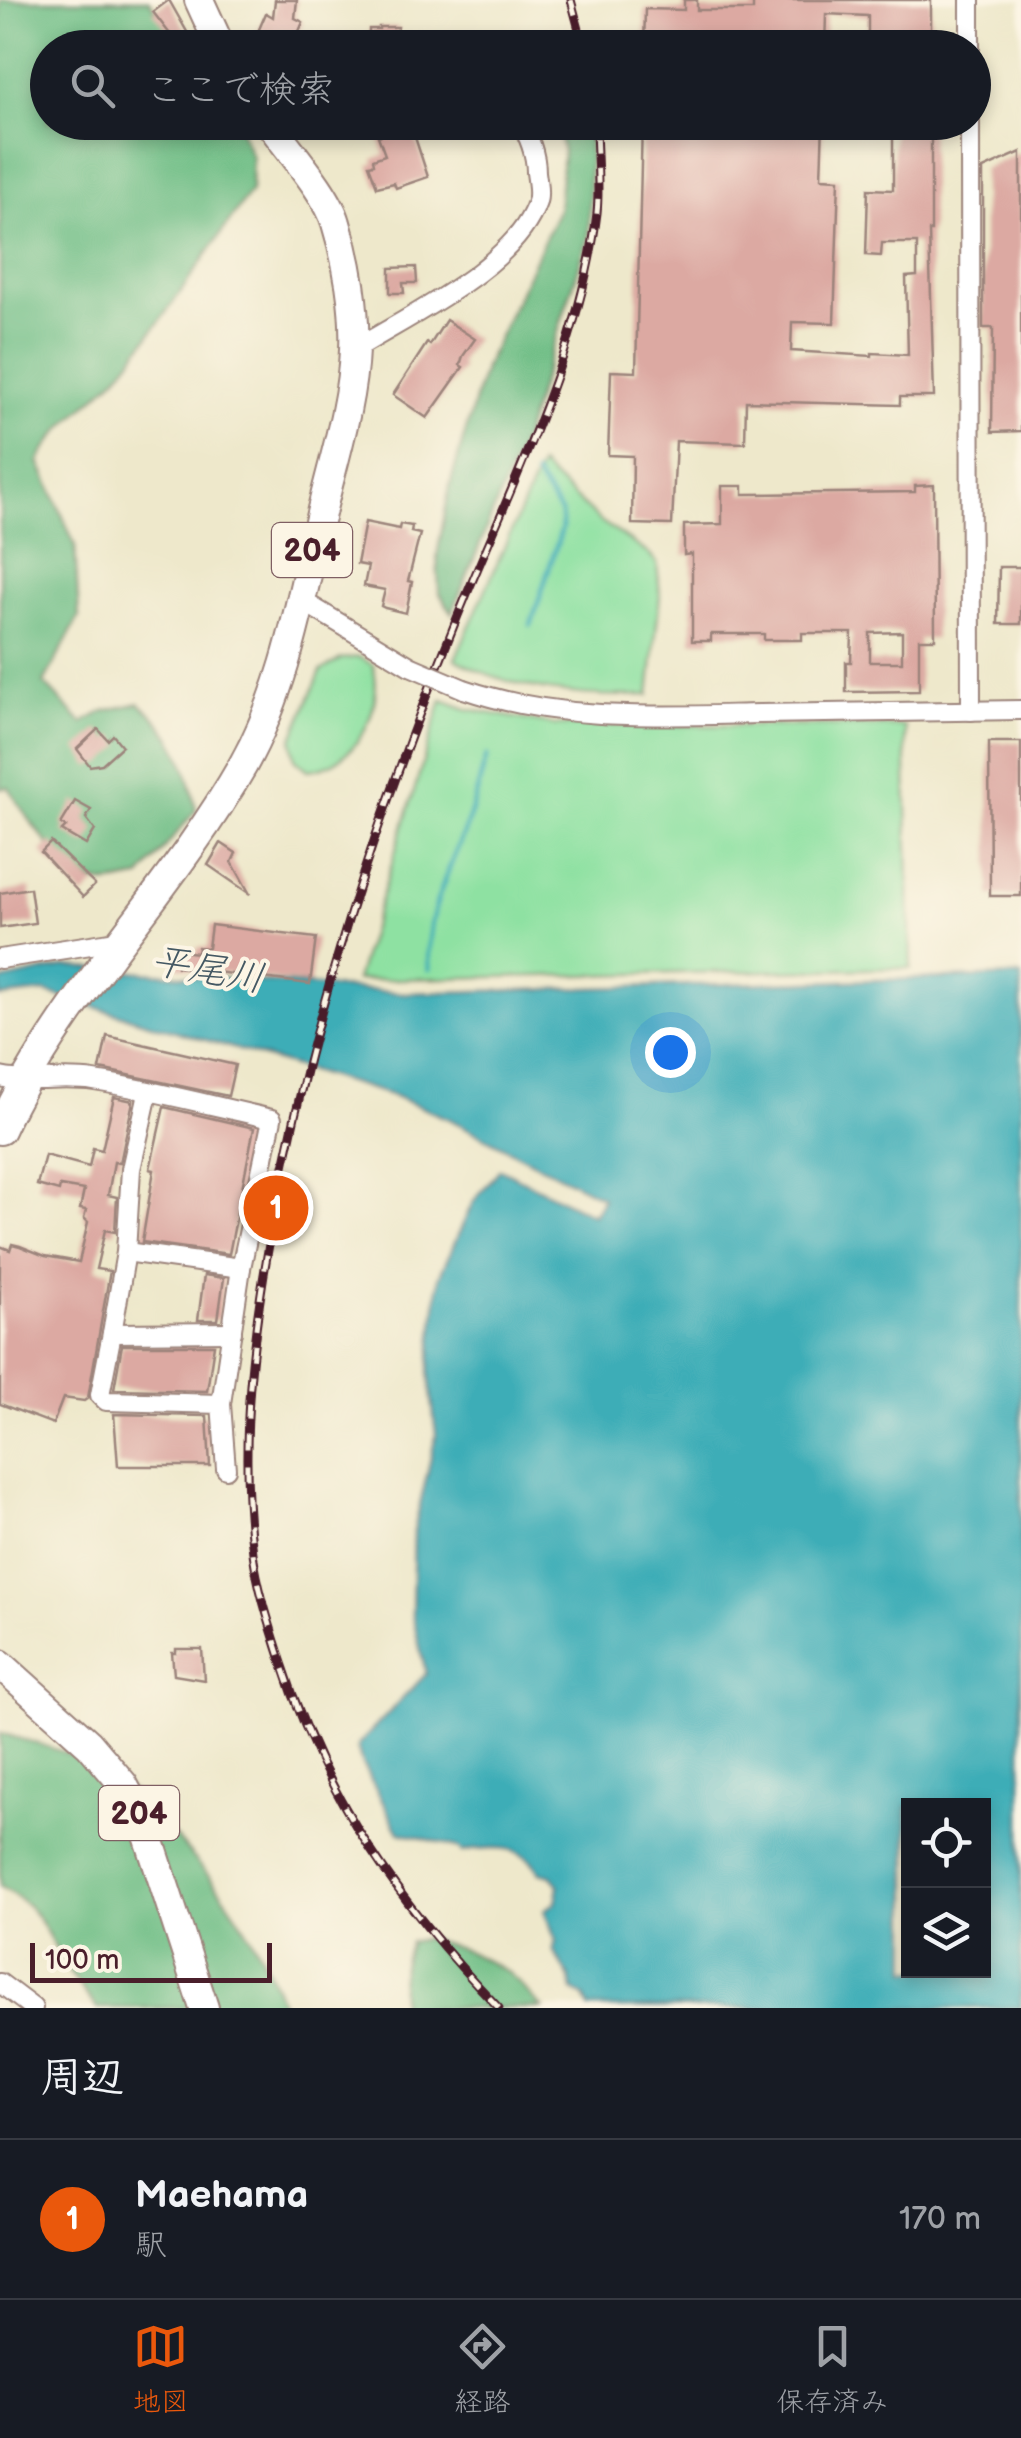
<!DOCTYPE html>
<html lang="ja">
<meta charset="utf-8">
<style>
body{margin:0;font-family:"Balsamiq Sans","Klee One",sans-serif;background:#20242c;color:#f1f3f6}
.controls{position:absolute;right:30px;bottom:30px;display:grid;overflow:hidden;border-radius:0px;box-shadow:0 5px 15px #0003}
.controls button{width:90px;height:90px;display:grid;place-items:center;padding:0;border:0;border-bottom:2px solid #363941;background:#171b24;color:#f1f3f6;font:50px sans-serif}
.scale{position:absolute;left:30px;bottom:25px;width:242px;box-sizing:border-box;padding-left:10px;border:5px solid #4a1f2b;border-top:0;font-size:28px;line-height:35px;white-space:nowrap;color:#4a1f2b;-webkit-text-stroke:8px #fcf5e5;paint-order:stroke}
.you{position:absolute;left:670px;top:1052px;width:35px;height:35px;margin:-25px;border:8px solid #fff;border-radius:50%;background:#1a73e8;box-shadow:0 0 0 15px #1a73e833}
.badge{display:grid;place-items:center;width:65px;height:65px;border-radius:50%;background:#ea580c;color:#fff;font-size:32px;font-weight:700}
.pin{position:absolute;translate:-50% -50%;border:5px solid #fff;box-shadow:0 2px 10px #0006}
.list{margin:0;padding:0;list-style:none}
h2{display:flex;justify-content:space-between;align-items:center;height:130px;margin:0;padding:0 40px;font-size:42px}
h2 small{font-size:32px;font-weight:400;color:#9ea1a6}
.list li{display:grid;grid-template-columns:65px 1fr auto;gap:30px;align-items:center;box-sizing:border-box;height:160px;padding:0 40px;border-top:2px solid #363941}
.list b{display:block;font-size:38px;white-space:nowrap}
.list p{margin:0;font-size:32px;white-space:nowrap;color:#9ea1a6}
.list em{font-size:32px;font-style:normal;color:#9ea1a6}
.icon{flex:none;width:55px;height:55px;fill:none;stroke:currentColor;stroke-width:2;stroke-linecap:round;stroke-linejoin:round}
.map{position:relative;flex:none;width:1021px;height:2008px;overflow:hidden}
.search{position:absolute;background:#171b24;box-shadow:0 5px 15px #0003;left:30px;right:30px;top:30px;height:110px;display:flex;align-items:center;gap:25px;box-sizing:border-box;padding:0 35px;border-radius:55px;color:#9ea1a6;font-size:38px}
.sheet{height:290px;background:#171b24}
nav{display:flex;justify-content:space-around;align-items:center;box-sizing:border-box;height:140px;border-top:2px solid #363941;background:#171b24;font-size:28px;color:#9ea1a6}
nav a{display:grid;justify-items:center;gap:5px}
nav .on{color:#ea580c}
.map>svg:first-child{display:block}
.green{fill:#8ee1a2;stroke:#6c8066;stroke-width:2.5}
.forest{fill:#72bf88;stroke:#5e6f5a;stroke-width:2.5}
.water{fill:#3cadb7;stroke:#436671;stroke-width:2.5;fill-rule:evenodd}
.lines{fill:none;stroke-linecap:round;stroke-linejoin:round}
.stream{stroke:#3cadb7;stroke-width:5}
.building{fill:#dca9a2;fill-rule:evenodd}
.minor-casing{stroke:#9c847b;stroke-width:22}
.highway-casing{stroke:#9c847b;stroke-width:32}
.minor{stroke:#fff;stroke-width:18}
.highway{stroke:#fff;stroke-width:28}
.rail-casing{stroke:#4a1f2b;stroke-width:9}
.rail{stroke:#fcf5e5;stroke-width:5;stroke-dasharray:15;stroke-linecap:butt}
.minor-bridge-casing{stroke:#9c847b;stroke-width:22;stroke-linecap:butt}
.minor-bridge{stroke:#fff;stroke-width:18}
.labels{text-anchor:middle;stroke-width:8;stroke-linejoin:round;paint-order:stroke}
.shield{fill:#fcf5e5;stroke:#7f5f63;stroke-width:2.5}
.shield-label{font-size:32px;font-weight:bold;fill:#4a1f2b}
.water-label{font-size:38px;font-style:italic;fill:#445863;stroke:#fcf5e5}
</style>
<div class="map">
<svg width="1021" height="2008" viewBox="0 0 1021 2008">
<rect width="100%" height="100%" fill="#fcf5e5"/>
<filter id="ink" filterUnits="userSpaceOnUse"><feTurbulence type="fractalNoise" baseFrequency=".01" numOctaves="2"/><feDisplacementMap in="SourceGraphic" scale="20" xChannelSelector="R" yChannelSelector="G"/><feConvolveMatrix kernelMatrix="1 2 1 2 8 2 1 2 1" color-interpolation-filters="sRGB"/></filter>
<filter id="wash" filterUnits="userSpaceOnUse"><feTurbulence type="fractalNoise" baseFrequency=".0048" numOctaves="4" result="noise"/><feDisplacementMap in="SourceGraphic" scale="40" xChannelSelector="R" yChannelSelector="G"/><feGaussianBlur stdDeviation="2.25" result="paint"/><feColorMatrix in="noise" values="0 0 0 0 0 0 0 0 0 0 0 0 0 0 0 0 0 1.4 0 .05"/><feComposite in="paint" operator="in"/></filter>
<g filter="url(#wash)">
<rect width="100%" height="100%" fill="#eee8cb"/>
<g class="green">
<path d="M540 466 599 520 649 554 657 563 660 596 649 695C585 698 511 691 455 659Z"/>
<path d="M359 657 373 665C385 709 356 767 308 770L295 759 292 740 321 671 341 659Z"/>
<path d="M442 700 467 709 555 725 905 726 911 968 356 980Z"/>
</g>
<g class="forest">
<path d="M0 0H149L174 36 187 47 48 48V122L238 123 252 157 251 191C209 249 170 311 126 366 98 400 58 422 39 461L75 545 79 617 44 683 82 723 104 711 139 703C175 732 188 765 196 810L140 878C129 879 112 885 100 883 66 877 25 815 8 787L0 789Z"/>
<path d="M557 123H590L589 236 524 436 452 613 439 592 437 556 450 485 484 369 558 210 563 152Z"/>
<path d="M0 1733C37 1744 81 1754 114 1776 126 1783 137 1798 147 1808 204 1865 258 1930 283 2008H96C87 1995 76 1982 67 1968 45 1934 41 1907 0 1887Z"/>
<path d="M427 1938 466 1951 508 1972 542 2008H401C400 1984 401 1964 410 1942Z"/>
</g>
<path class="water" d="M67 966 404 993 1021 976V2008H589L584 1996 573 1991 570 1978 553 1950 556 1941 544 1910 556 1902 559 1885 551 1875 539 1872C525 1843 488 1846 462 1852L457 1847 399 1832 362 1764 357 1746 426 1674 412 1613 414 1531 436 1435 429 1373 439 1277 473 1202 500 1169 593 1215 603 1198 449 1119 394 1096 44 992 0 997V981ZM908 1806H984V1970H908Z"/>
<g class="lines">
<g class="stream">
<path d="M531 625 562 528 561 513 535 475"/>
<path d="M429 969C425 917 445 879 464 832 474 808 479 781 487 756"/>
</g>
</g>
<g id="blocks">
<g class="building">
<path d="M169 0 191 39 180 47 153 12Z"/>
<path d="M275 0H297L295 18 303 22 292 48H251L266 13 273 17Z"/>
<path d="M684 0H697V10H753V0H931V48H868V16L826 14 825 48H644L645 9 684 10Z"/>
<path d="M379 27H398L395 48H374V43H369V29H379Z"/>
<path d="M642 122H823L821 178 839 179 834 323 792 322 791 351 872 356V353L908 355 906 277 917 276V243H882L881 256 866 255 868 189 893 190V122H931V231H929L934 397H900V405L746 401 745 443 676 441 672 525 632 524 633 456 608 455 611 371 636 372Z"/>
<path d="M411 125 428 177 396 188 394 183 377 187 369 165 374 164 373 159 385 155 378 136Z"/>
<path d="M1021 152V431L992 432 993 328H983V169Z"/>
<path d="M416 267 417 283H403L404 293H390V268Z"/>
<path d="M446 320 475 339 463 356 460 365 463 367 427 418 393 395 427 343 430 345Z"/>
<path d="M934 485 935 639H919V691L846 692V662H851L852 633H802V640H764V634H711V641H692V554L684 555V525L722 524V486H743V494L915 492V486ZM902 632V662H870V633Z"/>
<path d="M365 522 399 529 400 524 412 526 411 532 420 534 408 581 412 582 406 613 385 608 381 606 385 590 364 586 368 566 357 564Z"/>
<path d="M999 567H1021V624H998Z"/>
<path d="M98 729 108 740 113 735 122 746 102 764 90 766 77 749Z"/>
<path d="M989 742H1021V896H990Z"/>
<path d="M75 801 91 810 86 818 95 830 86 845 62 831 66 827 61 824Z"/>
<path d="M51 842 95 885 83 897 41 852Z"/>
<path d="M221 843 236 853 232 862 250 894 208 865Z"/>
<path d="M30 888 35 923 0 928V893Z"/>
<path d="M211 925 316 938 310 984 177 967 179 951 197 953 198 947 208 948Z"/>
<path d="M107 1036 235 1065 228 1096 100 1069Z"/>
<path d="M114 1097 133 1101 120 1163 114 1162 108 1195 117 1197 115 1232 105 1230 96 1269 110 1271 88 1398 84 1401 63 1398 53 1424 0 1404V1246L10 1250 12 1244 20 1246 45 1256 79 1262 88 1222 84 1218 86 1210 80 1209 84 1190 60 1186 59 1191 37 1185 45 1155 89 1167 93 1148 102 1150Z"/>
<path d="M164 1107 254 1128 229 1254 142 1242 154 1170 150 1169Z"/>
<path d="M204 1275 224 1278 218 1320H198Z"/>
<path d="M122 1345H214L207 1391 114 1389Z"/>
<path d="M114 1414 207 1416 210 1466H118Z"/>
<path d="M176 1649H202L204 1680 174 1675 172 1653H176Z"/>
</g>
</g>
</g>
<g filter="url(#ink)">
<use href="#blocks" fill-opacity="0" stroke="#9c847b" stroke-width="2.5"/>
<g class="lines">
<defs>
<g id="minor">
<path d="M970 0V48"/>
<path d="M970 122 971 711"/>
<path d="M354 350C410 315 516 266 537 202 540 193 537 181 536 172 536 156 529 133 518 122"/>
<path d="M301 600 410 666"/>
<path d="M464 689C560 722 661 716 760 714 847 713 934 712 1021 710"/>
<path d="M0 959 123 940"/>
<path d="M0 1077C31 1084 62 1076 94 1081 154 1090 213 1106 272 1119L241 1268 221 1404 106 1401 100 1395 112 1333"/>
<path d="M126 1252 131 1169 148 1093"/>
<path d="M232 1332 112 1333 126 1252 241 1268"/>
<path d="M221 1404 226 1469"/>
<path d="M0 1983 33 2008"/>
</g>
<g id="highway">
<path d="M199 0 221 48"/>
<path d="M0 1130C60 999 171 892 243 765 287 687 302 592 323 505 335 455 352 402 354 350 356 309 348 262 336 223 328 194 287 148 269 122"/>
<path d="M0 1664 89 1744 123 1784 145 1826 204 2008"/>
</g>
</defs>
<use href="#minor" class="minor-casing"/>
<use href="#highway" class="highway-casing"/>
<use href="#minor" class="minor"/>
<use href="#highway" class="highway"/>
<defs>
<g id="rail">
<path d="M571 0 584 48"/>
<path d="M499 2008C399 1904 325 1799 281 1660 270 1625 258 1590 253 1553 238 1442 253 1331 273 1222 311 1015 377 817 455 623 507 494 580 353 597 213 600 184 596 152 596 122"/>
</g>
</defs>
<use href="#rail" class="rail-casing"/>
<use href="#rail" class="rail"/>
<defs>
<path id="minor-bridge" d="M410 666 464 689"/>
</defs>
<use href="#minor-bridge" class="minor-bridge-casing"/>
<use href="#minor-bridge" class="minor-bridge"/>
</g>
</g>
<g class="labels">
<g class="shield">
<rect x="272" y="523" width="80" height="54" rx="8"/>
<rect x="99" y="1786" width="80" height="54" rx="8"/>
</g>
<g class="shield-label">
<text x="312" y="561">204</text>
<text x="139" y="1824">204</text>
</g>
<g class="water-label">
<text transform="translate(208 969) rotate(10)" y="13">平尾川</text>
</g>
</g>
</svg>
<div class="controls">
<button><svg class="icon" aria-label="locate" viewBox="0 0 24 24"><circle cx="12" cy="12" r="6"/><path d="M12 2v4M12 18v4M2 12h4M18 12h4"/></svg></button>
<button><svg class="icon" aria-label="layers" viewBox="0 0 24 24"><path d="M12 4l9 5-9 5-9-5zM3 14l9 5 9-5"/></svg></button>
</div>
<div class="scale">100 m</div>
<div class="you"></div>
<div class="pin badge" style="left:276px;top:1208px">1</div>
<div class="search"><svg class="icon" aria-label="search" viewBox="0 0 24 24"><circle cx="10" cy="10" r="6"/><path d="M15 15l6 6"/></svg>ここで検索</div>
</div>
<section class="sheet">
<h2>周辺<small></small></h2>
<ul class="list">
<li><span class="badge">1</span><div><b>Maehama</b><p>駅</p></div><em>170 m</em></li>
</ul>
</section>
<nav>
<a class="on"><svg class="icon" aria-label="map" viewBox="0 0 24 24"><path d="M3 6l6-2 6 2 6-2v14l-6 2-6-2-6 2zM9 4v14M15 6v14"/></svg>地図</a>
<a><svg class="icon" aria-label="directions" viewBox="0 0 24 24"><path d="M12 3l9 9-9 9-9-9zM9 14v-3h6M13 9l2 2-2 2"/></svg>経路</a>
<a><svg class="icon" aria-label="saved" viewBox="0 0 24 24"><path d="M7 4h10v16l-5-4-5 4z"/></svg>保存済み</a>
</nav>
